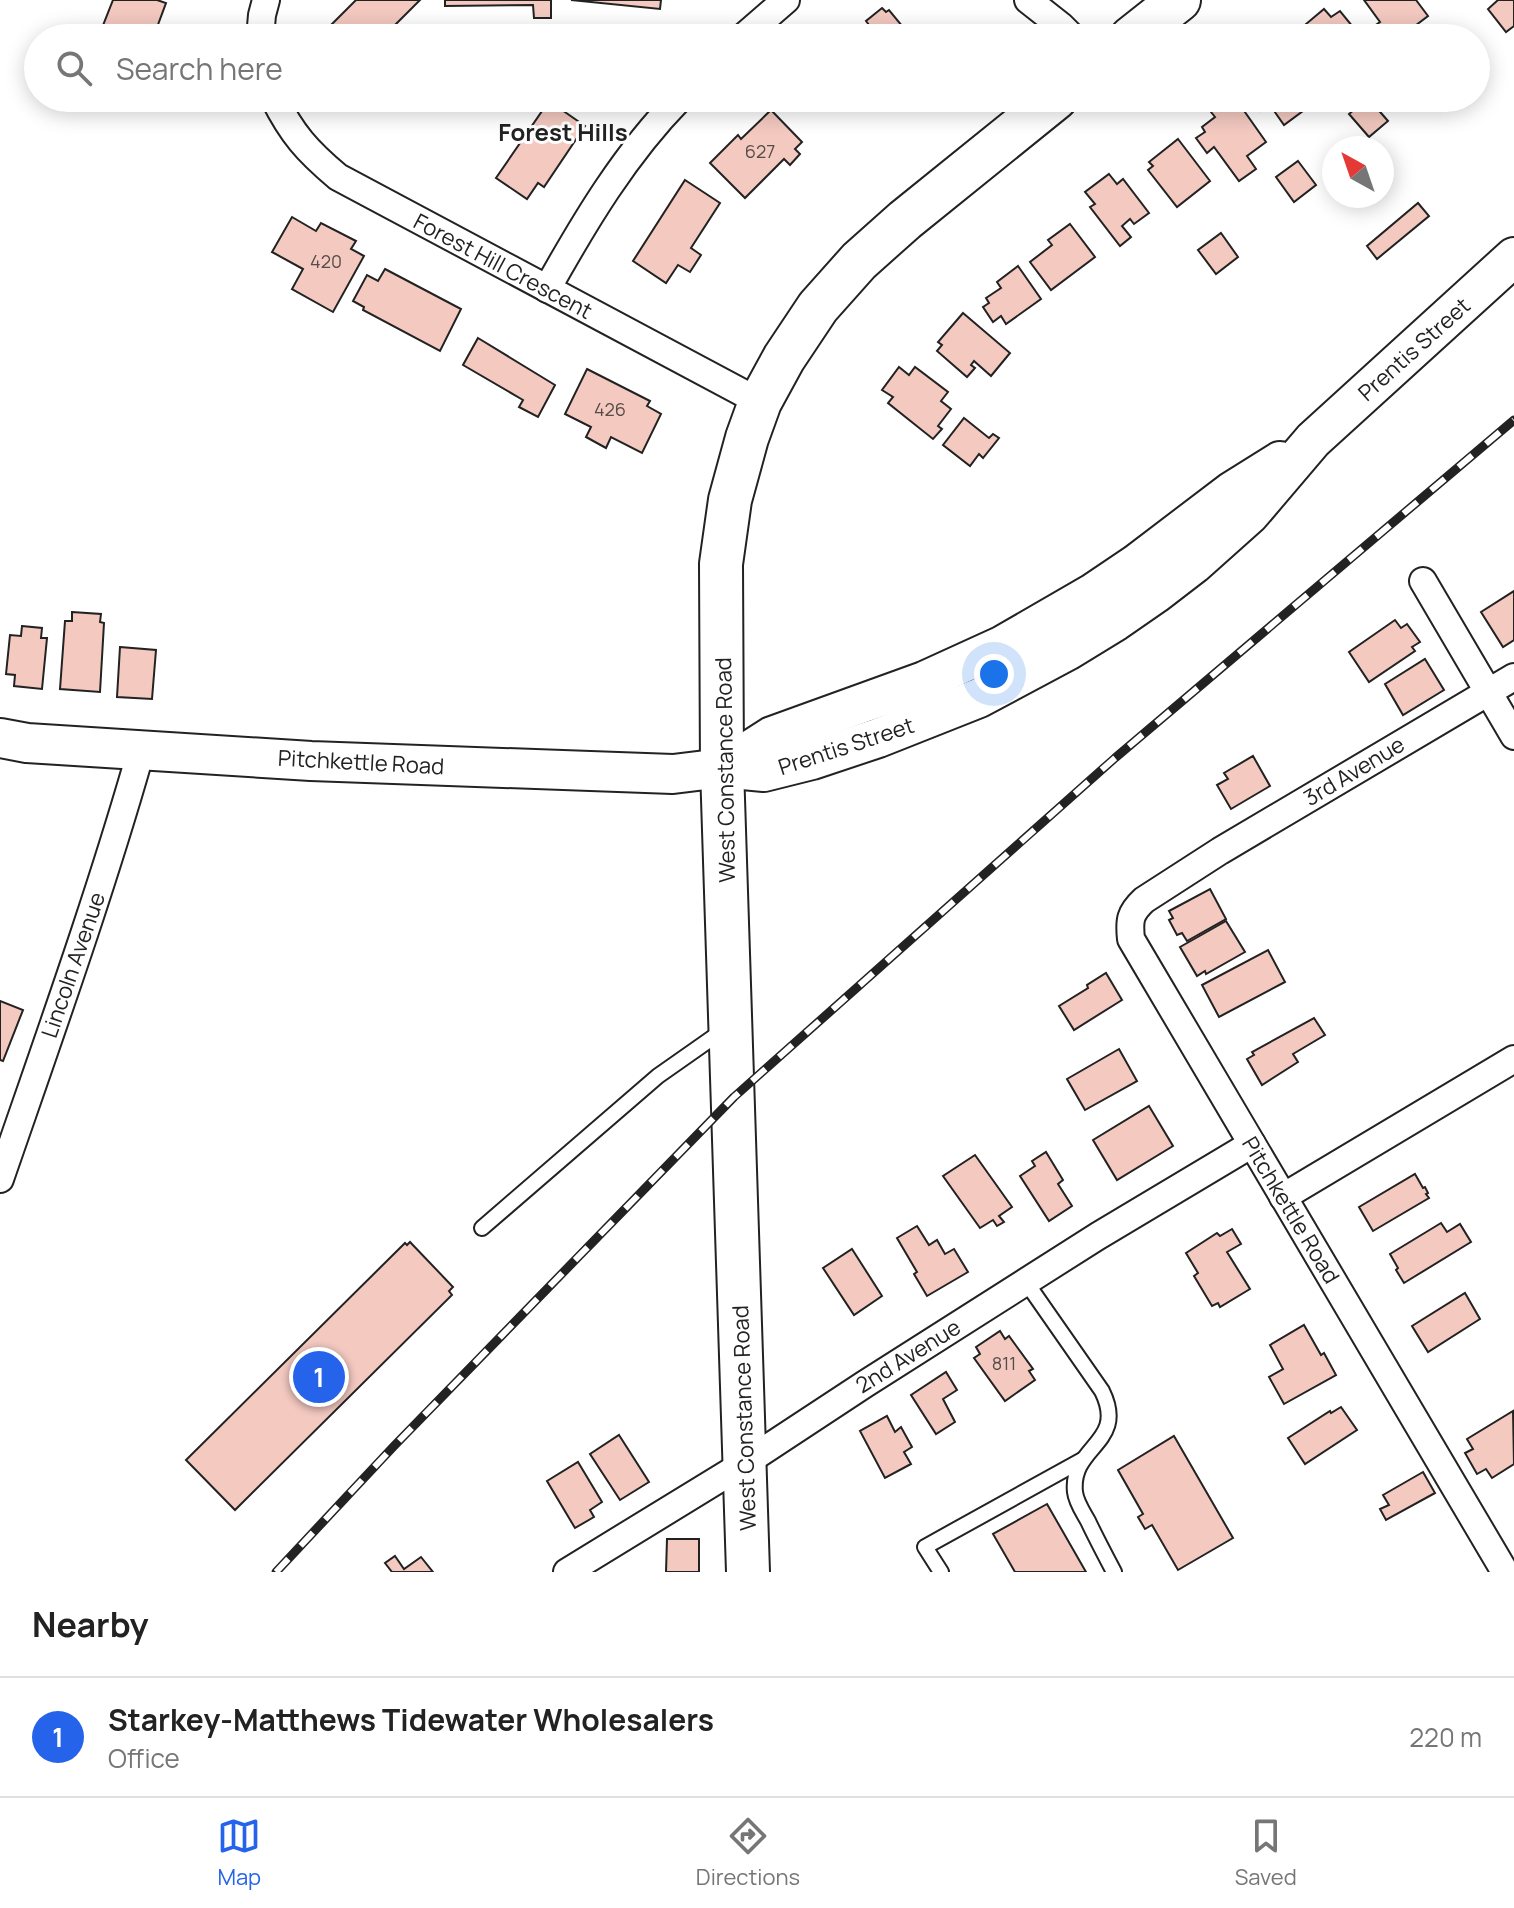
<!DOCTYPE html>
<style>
body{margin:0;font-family:Manrope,sans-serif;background:#f6f6f6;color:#222}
.compass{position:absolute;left:1322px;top:136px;width:72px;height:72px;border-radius:50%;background:#fff;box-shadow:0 4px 20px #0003;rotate:320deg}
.you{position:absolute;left:994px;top:674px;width:28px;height:28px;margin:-20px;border:6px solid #fff;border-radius:50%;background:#1a73e8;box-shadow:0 0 0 12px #1a73e833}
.badge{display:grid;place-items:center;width:52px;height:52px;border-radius:50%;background:#2563eb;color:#fff;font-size:26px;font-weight:700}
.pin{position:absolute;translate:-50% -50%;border:4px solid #fff;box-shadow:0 2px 8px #0006}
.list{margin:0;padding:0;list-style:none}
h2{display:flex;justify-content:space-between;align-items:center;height:104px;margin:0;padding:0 32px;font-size:34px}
h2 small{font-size:26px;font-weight:400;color:#767676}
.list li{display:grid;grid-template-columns:52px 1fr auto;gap:24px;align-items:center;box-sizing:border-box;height:120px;padding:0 32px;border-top:2px solid #e0e0e0}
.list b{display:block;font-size:30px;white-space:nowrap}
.list p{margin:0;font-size:26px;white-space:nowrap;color:#767676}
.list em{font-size:26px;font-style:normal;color:#767676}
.icon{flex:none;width:44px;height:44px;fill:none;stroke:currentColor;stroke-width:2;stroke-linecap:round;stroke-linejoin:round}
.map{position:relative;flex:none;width:1514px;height:1572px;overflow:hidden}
.search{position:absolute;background:#fff;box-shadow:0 4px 20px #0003;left:24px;right:24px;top:24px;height:88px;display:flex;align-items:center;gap:20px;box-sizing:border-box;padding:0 28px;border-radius:44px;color:#767676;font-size:30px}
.sheet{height:224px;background:#fff}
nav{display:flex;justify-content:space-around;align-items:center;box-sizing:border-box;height:112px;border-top:2px solid #e0e0e0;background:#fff;font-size:22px;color:#767676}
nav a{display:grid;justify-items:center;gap:4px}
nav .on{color:#2563eb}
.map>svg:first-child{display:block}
.building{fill:#f3c9c0;stroke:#222;stroke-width:2}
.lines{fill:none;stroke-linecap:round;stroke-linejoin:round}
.lane-casing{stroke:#222;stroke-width:18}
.street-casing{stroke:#222;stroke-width:30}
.secondary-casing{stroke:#222;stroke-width:42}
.primary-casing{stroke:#222;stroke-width:46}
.lane{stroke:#fff;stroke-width:14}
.street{stroke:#fff;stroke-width:26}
.secondary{stroke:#fff;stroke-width:38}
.primary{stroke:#fff;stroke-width:42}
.rail-casing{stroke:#222;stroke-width:9}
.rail{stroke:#fff;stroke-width:6;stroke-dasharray:18;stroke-linecap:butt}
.labels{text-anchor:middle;stroke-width:6;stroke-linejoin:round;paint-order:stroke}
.number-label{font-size:18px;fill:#564c4a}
.street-label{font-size:22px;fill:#222;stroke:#fff}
.neighbourhood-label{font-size:24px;font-weight:bold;fill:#222;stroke:#fff}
</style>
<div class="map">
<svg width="1514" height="1572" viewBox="0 0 1514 1572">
<rect width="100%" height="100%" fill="#fff"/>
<g class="building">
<path d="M113 0H157L166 3 153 38H126L102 28Z"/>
<path d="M356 0H420L382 38H318Z"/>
<path d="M445 0H551V18H534L533 5 445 6Z"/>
<path d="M571 0H661L660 9Z"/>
<path d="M1364 0H1416L1428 16 1399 38H1377L1370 29 1380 22Z"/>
<path d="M1498 0H1514V26L1506 32 1488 9Z"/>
<path d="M882 8 886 12 889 10 912 38H852L869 25 866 21Z"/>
<path d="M1324 9 1331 17 1340 11 1362 38H1304L1312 31 1306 24Z"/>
<path d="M1229 98H1235L1266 142 1247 156 1256 169 1239 181 1214 147 1207 153 1196 138 1205 132 1202 127 1215 117 1211 112Z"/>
<path d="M1251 98H1305L1311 105 1284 125 1270 105 1261 111Z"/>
<path d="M1368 98 1388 121 1369 137 1349 114Z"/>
<path d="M549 101 585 126 544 187 538 183 527 199 496 178Z"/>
<path d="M771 110 802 142 795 149 800 154 790 165 784 159 745 198 710 163 738 135 741 139Z"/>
<path d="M1178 139 1210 181 1177 207 1148 170 1153 166 1149 162Z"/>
<path d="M1298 161 1316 185 1294 202 1276 177Z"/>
<path d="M1109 174 1117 184 1123 179 1149 213 1134 224 1130 219 1122 226 1131 237 1120 246 1090 207 1095 204 1085 192Z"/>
<path d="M685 180 720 203 691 248 701 255 690 272 678 265 666 283 633 261Z"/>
<path d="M1418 203 1429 216 1377 259 1367 246Z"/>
<path d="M292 217 316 231 321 223 356 241 351 249 364 256 333 312 292 289 303 269 272 252Z"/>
<path d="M1070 224 1095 257 1051 290 1030 262 1052 245 1048 240Z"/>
<path d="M1221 233 1238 257 1216 274 1198 250Z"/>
<path d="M1018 266 1041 299 1006 324 1001 316 993 322 983 307 989 303 986 298 1001 288 997 282Z"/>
<path d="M385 269 461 309 440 351 363 310 364 307 353 301 367 275 378 281Z"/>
<path d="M963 313 1010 353 991 376 974 361 971 365 975 368 967 377 937 351 942 345 938 342Z"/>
<path d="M478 338 555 385 538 417 519 407 523 400 463 365Z"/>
<path d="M899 367 909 375 915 367 948 392 941 401 951 409 938 426 942 429 933 439 888 403 893 397 882 390Z"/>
<path d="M587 369 650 401 647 406 661 414 642 453 611 437 606 448 586 437 591 427 565 414Z"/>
<path d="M964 418 989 438 993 434 999 438 983 458 979 454 970 466 943 445Z"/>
<path d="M1514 591V640L1503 647 1481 612Z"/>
<path d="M72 612 101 614 100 622 104 623 100 692 60 689 65 621H72Z"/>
<path d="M1395 620 1401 628 1407 624 1420 642 1412 647 1415 651 1369 682 1349 652Z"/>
<path d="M22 626 42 628 41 638H47L42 689 14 686 15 675 6 674 10 635 21 636Z"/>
<path d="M120 647 156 650 152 699 117 697Z"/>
<path d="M1425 659 1444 690 1403 715 1385 684Z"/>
<path d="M1253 756 1270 786 1231 809 1217 785 1228 779 1224 773Z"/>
<path d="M1210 889 1226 919 1187 941 1182 933 1177 935 1169 920 1173 918 1169 911Z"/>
<path d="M1226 921 1245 952 1206 974 1205 971 1197 976 1180 947Z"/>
<path d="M1268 950 1285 982 1219 1017 1202 985Z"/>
<path d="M1106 973 1122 1000 1074 1030 1059 1006 1088 988 1087 985Z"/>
<path d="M0 1001 23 1010 3 1061 0 1060Z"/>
<path d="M1314 1018 1325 1035 1293 1054 1298 1062 1262 1085 1247 1059 1254 1055 1252 1052Z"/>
<path d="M1119 1049 1137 1081 1085 1110 1067 1079Z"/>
<path d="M1149 1106 1173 1146 1117 1180 1093 1140Z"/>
<path d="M1046 1152 1063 1180 1058 1184 1072 1206 1049 1221 1020 1176 1035 1166 1032 1161Z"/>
<path d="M975 1155 1012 1207 999 1216 1004 1222 997 1226 993 1220 980 1228 943 1176Z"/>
<path d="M1415 1174 1423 1188 1425 1187 1428 1193 1426 1194 1429 1198 1373 1231 1359 1207Z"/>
<path d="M1441 1223 1447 1232 1460 1224 1471 1242 1404 1283 1396 1270 1398 1268 1390 1254Z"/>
<path d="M917 1226 929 1245 937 1240 945 1254 954 1249 968 1272 927 1296 914 1274 917 1272 897 1238Z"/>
<path d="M1232 1229 1241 1244 1227 1252 1250 1289 1220 1307 1218 1303 1212 1306 1194 1276 1198 1273 1186 1253 1217 1233 1220 1236Z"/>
<path d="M410 1242 453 1287 449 1291 452 1295 235 1510 186 1460 405 1243 407 1245Z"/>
<path d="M852 1249 882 1296 854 1315 823 1268Z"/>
<path d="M1465 1293 1480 1319 1428 1352 1412 1326Z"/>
<path d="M1304 1325 1321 1355 1324 1353 1336 1375 1284 1404 1269 1377 1283 1369 1270 1345Z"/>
<path d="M1000 1331 1005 1339 1009 1336 1033 1369 1029 1371 1035 1380 1005 1401 974 1358 980 1354 976 1347Z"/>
<path d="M946 1372 957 1390 943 1399 955 1422 936 1434 911 1395Z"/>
<path d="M1341 1407 1357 1430 1305 1464 1288 1438 1330 1411 1331 1413Z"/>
<path d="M1513 1411 1514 1464 1492 1478 1486 1469 1477 1474 1465 1453 1473 1449 1467 1439Z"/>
<path d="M887 1416 895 1432 901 1427 912 1447 904 1452 911 1464 885 1478 860 1431Z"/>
<path d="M619 1435 649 1482 620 1500 590 1454Z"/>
<path d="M1174 1436 1233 1538 1178 1570 1152 1525 1145 1529 1138 1517 1143 1514 1118 1470Z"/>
<path d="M578 1462 602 1502 590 1510 594 1517 575 1528 547 1481Z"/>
<path d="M1423 1472 1435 1493 1386 1520 1380 1509 1389 1505 1383 1495Z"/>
<path d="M1047 1504 1086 1572H1015L993 1534Z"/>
<path d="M667 1539H699V1572H666Z"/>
<path d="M395 1556 404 1569 421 1557 433 1572H392L385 1563Z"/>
</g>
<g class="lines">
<defs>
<g id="lane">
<path d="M482 1228 658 1076 725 1029"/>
<path d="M1026 1282 1102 1391C1128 1444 1070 1445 1075 1492 1076 1502 1083 1512 1088 1521 1096 1538 1105 1555 1114 1572"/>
<path d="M941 1572 925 1547 1082 1460"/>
</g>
<g id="street">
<path d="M1028 0 1061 26 1073 38"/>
<path d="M260 38 262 15 266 0"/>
<path d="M742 38 786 0"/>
<path d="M274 98C292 134 307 151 338 177L760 402"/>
<path d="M547 289C585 221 625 154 680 98"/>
<path d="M1423 581 1514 736"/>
<path d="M0 1179C49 1037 100 895 141 751"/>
<path d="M1283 1197 1514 1059"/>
<path d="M567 1572 745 1463 865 1384 1098 1236 1252 1144"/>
<path d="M1505 1572 1131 939C1129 920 1130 913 1144 900L1220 851 1514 677"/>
</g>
<g id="secondary">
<path d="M0 738 27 743 311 761 673 774 722 768 764 772 812 760 878 738 979 698 1067 651 1116 621 1155 594 1194 564 1250 514 1313 440 1514 257"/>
<path d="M722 768 772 736 924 681 1003 645 1093 593 1136 564 1232 491 1280 461"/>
</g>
<g id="primary">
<path d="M1131 38 1179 0"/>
<path d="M748 1572 722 768 721 564 730 500 747 438 760 402 784 358 818 307 859 261 905 220 1056 98"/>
</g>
</defs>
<use href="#lane" class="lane-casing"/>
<use href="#street" class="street-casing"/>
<use href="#secondary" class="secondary-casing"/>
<use href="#primary" class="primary-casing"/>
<use href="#lane" class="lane"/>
<use href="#street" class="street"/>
<use href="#secondary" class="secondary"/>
<use href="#primary" class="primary"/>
<defs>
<path id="rail" d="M276 1572 394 1446 734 1097 1115 758 1514 420"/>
</defs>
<use href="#rail" class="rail-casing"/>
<use href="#rail" class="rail"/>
</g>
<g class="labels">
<g class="number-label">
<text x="760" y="158">627</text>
<text x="326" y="268">420</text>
<text x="610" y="416">426</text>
<text x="1004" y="1370">811</text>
</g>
<g class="street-label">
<text transform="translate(503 266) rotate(28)" y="8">Forest Hill Crescent</text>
<text transform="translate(1414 349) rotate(-42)" y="8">Prentis Street</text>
<text transform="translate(846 746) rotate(-18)" y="8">Prentis Street</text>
<text transform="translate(361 762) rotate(3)" y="8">Pitchkettle Road</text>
<text transform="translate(725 770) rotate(-91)" y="8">West Constance Road</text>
<text transform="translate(1354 771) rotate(-31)" y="8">3rd Avenue</text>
<text transform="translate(73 965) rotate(-71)" y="8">Lincoln Avenue</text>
<text transform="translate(1291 1210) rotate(59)" y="8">Pitchkettle Road</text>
<text transform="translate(908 1356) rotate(-32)" y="8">2nd Avenue</text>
<text transform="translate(744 1418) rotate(-92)" y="8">West Constance Road</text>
</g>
<g class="neighbourhood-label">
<text x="563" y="141">Forest Hills</text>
</g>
</g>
</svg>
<svg class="compass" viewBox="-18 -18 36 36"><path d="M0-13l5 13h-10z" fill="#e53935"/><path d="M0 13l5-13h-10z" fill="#767676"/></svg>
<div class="you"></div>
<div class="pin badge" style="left:319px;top:1377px">1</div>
<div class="search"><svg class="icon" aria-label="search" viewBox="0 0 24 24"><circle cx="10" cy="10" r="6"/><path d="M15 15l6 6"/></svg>Search here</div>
</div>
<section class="sheet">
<h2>Nearby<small></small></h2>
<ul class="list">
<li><span class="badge">1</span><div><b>Starkey-Matthews Tidewater Wholesalers</b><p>Office</p></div><em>220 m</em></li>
</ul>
</section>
<nav>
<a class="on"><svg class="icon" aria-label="map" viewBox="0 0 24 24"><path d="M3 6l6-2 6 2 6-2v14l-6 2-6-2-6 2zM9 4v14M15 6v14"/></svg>Map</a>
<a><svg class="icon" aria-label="directions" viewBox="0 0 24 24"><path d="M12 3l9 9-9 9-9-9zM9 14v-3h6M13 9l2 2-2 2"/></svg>Directions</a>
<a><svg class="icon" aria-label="saved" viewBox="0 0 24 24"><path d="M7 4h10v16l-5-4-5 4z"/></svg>Saved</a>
</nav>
